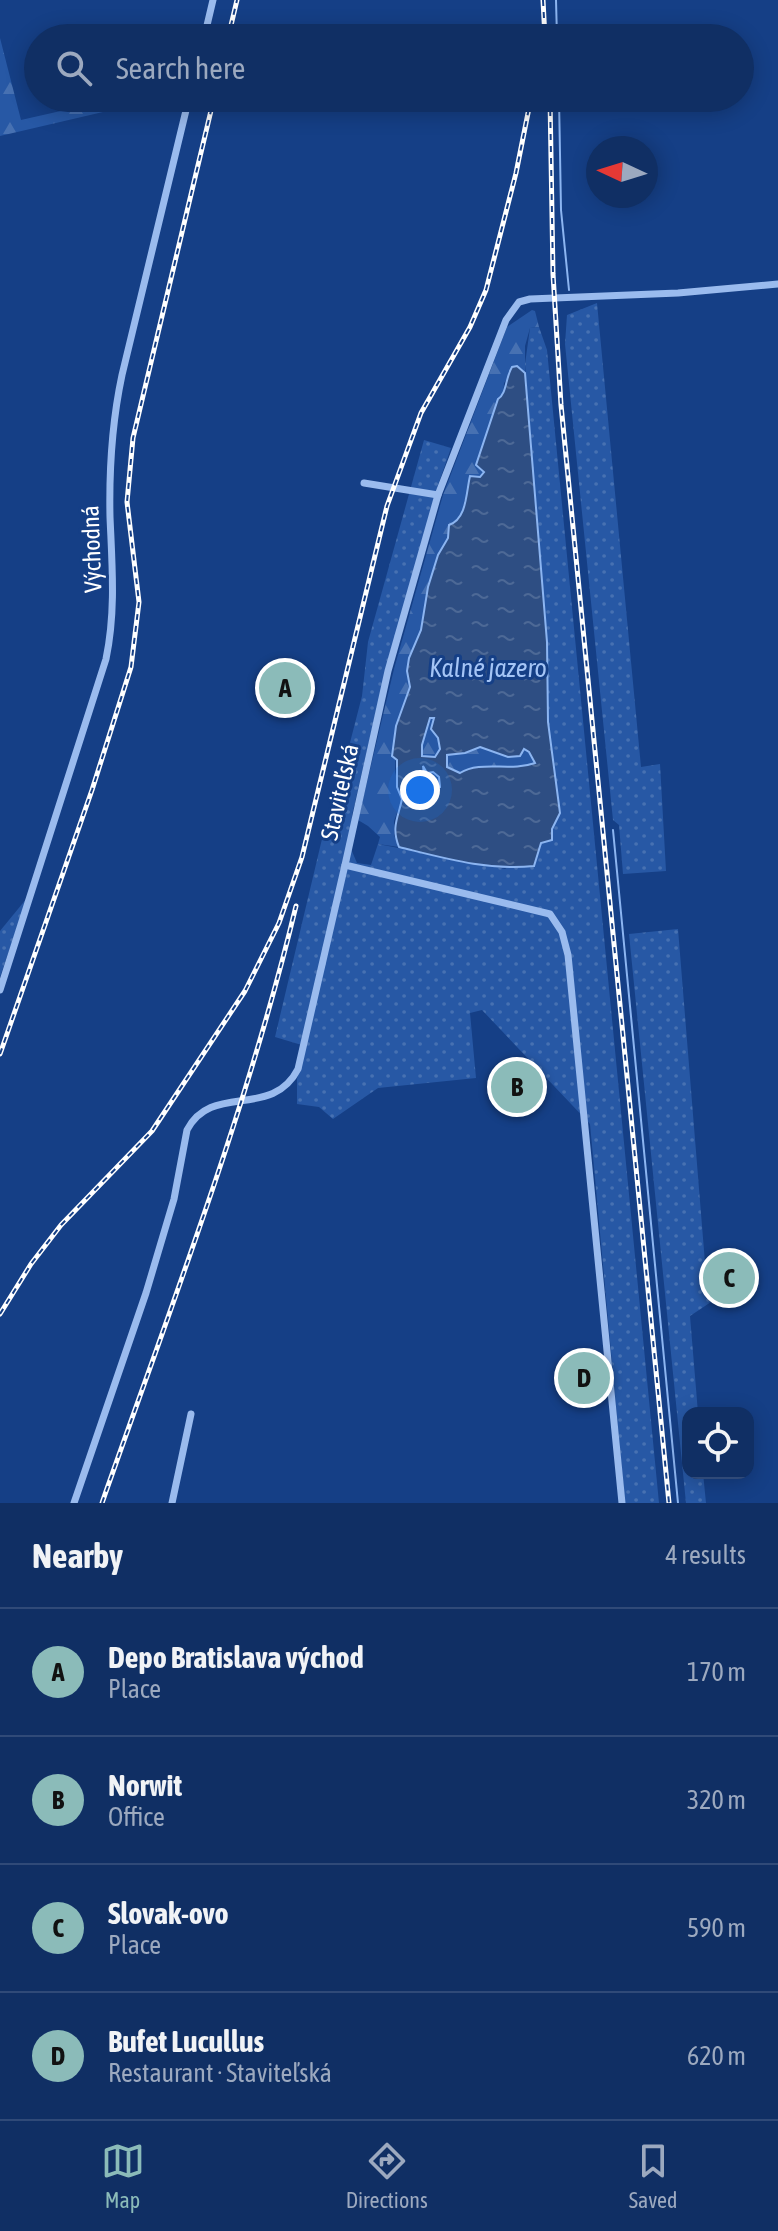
<!DOCTYPE html>
<meta charset="utf-8">
<style>
body{margin:0;font-family:"Asap Condensed",sans-serif;background:#19376a;color:#f1f3f6}
.controls{position:absolute;right:24px;bottom:24px;display:grid;overflow:hidden;border-radius:16px;box-shadow:0 4px 20px #0003}
.controls button{width:72px;height:72px;display:grid;place-items:center;padding:0;border:0;border-bottom:2px solid #304a78;background:#102f64;color:#f1f3f6;font:40px sans-serif}
.compass{position:absolute;left:586px;top:136px;width:72px;height:72px;border-radius:50%;background:#102f64;box-shadow:0 4px 20px #0003;rotate:274deg}
.you{position:absolute;left:420px;top:790px;width:28px;height:28px;margin:-20px;border:6px solid #fff;border-radius:50%;background:#1a73e8;box-shadow:0 0 0 12px #1a73e833}
.badge{display:grid;place-items:center;width:52px;height:52px;border-radius:50%;background:#8bbbb9;color:#111;font-size:26px;font-weight:700}
.pin{position:absolute;translate:-50% -50%;border:4px solid #fff;box-shadow:0 2px 8px #0006}
.list{margin:0;padding:0;list-style:none}
h2{display:flex;justify-content:space-between;align-items:center;height:104px;margin:0;padding:0 32px;font-size:34px}
h2 small{font-size:26px;font-weight:400;color:#9ca9bf}
.list li{display:grid;grid-template-columns:52px 1fr auto;gap:24px;align-items:center;box-sizing:border-box;height:128px;padding:0 32px;border-top:2px solid #304a78}
.list b{display:block;font-size:30px;white-space:nowrap}
.list p{margin:0;font-size:26px;white-space:nowrap;color:#9ca9bf}
.list em{font-size:26px;font-style:normal;color:#9ca9bf}
.icon{flex:none;width:44px;height:44px;fill:none;stroke:currentColor;stroke-width:2;stroke-linecap:round;stroke-linejoin:round}
.map{position:relative;flex:none;width:778px;height:1503px;overflow:hidden}
.search{position:absolute;background:#102f64;box-shadow:0 4px 20px #0003;left:24px;right:24px;top:24px;height:88px;display:flex;align-items:center;gap:20px;box-sizing:border-box;padding:0 28px;border-radius:44px;color:#9ca9bf;font-size:30px}
.sheet{height:616px;background:#102f64}
nav{display:flex;justify-content:space-around;align-items:center;box-sizing:border-box;height:112px;border-top:2px solid #304a78;background:#102f64;font-size:22px;color:#9ca9bf}
nav a{display:grid;justify-items:center;gap:4px}
nav .on{color:#8bbbb9}
.map>svg:first-child{display:block}
.forest{fill:url(#forest-firs)}
.garden{fill:url(#garden-dots)}
.water{fill:url(#water-ripples);stroke:#8cb5f1;stroke-width:2;fill-rule:evenodd}
.lines{fill:none;stroke-linecap:round;stroke-linejoin:round}
.stream{stroke:#8cb5f1;stroke-width:2}
.street{stroke:#9abbee;stroke-width:7}
.rail-casing{stroke:#fff;stroke-width:5}
.rail{stroke:#153f86;stroke-width:2;stroke-dasharray:6;stroke-linecap:butt}
.labels{text-anchor:middle;stroke-width:6;stroke-linejoin:round;paint-order:stroke}
.street-label{font-size:24px;fill:#fff;stroke:#153f86}
.water-label{font-size:26px;font-style:italic;fill:#a5c5f6;stroke:#153f86}
</style>
<div class="map">
<svg width="778" height="1503" viewBox="0 0 778 1503">
<defs>
<pattern id="forest-firs" width="22" height="20" patternUnits="userSpaceOnUse" patternTransform="scale(2)"><rect width="22" height="20" fill="#2758a5"/><path d="M5 1l3.5 6h-7zM16 11l3.5 6h-7z" fill="#4771b2"/></pattern>
<pattern id="garden-dots" width="8" height="8" patternUnits="userSpaceOnUse" patternTransform="scale(2)"><rect width="8" height="8" fill="#2758a5"/><path d="M2 2h.1M6 6h.1" fill="none" stroke="#4771b2" stroke-width="1.8" stroke-linecap="round"/></pattern>
<pattern id="water-ripples" width="26" height="14" patternUnits="userSpaceOnUse" patternTransform="scale(2)"><rect width="26" height="14" fill="#2e4e83"/><path d="M2 4q2-2 4 0t4 0M15 11q2-2 4 0t4 0" fill="none" stroke="#4d6996"/></pattern>
</defs>
<rect width="100%" height="100%" fill="#153f86"/>
<g class="forest">
<path d="M0 38 21 120 118 98H163L0 136Z"/>
<path d="M532 310 535 311 539 327 530 328 525 346V372L517 366 504 383 503 396 495 409 484 471 464 501 463 513 456 523 449 525 448 538 438 555 428 587 421 630 409 658 407 671 410 687 396 726 395 772 402 799 394 821V835L399 847 378 844 380 837 368 826 358 820 394 669 443 495 507 327Z"/>
<path d="M430 718H434L431 729 438 738 440 749 435 757H422V745Z"/>
<path d="M480 747 508 757 523 749 529 752 535 763 508 769 492 766 460 773 447 767 446 755 465 753Z"/>
<path d="M423 766 441 780V787L429 790 425 783Z"/>
</g>
<g class="garden">
<path d="M597 303 641 767 660 764 666 871 623 874 619 825 613 820 565 344 567 315Z"/>
<path d="M539 327 547 350 659 1503H625L590 1124 482 1010 470 1013 476 1078 378 1088 333 1119 319 1107 297 1104V1079L305 1046 275 1037 322 839 326 836 362 696 368 642 424 440 451 448 436 491 386 668 352 815 351 849 357 863 371 865 378 844 505 869 541 843 552 840V829L560 813 548 722 547 642 525 364 530 328Z"/>
<path d="M27 898 0 977V931Z"/>
<path d="M678 929 705 1263 723 1294 690 1316 698 1413H688V1473H703L706 1503H686L629 934Z"/>
</g>
<path class="water" d="M517 366 525 373 547 642 548 722 560 813 552 829V840L541 843 534 866C488 871 444 858 399 847 391 827 398 818 402 799L397 787V760L392 756 396 726 410 687 407 671 409 658 421 630 428 587 438 555 448 538 449 525C467 519 466 493 470 476L480 477 484 472 476 465 498 399C507 393 505 379 512 367ZM430 718H434L431 729 438 738 440 749 435 757 422 756V745ZM480 747 508 757 520 756 524 749 529 752 535 763C510 772 481 760 460 773L447 767V755L465 753ZM423 766 427 773 433 772 439 777 440 787 429 790 425 783Z"/>
<g class="lines">
<g class="stream">
<path d="M556 0 557 38"/>
<path d="M559 98 561 210 569 290"/>
<path d="M613 830 678 1503"/>
</g>
<g class="street">
<path d="M204 38 213 0"/>
<path d="M364 483 438 495"/>
<path d="M0 990 106 659C116 611 112 565 110 517 109 469 112 422 122 375L189 98"/>
<path d="M74 1503 146 1293 174 1199 187 1130C212 1082 272 1120 298 1069L345 865"/>
<path d="M172 1503 191 1414"/>
<path d="M622 1503 568 955 562 932 550 914 345 865 388 671 438 495 506 320 519 302 530 299 678 293 778 284"/>
</g>
<defs>
<g id="rail">
<path d="M543 0 545 38"/>
<path d="M228 38 237 0"/>
<path d="M550 98 553 274 561 405 669 1503"/>
<path d="M0 1054 92 790 131 667 139 602 127 502 133 438 214 98"/>
<path d="M0 1314 31 1264 61 1225 152 1131 245 991 279 923 302 857 387 506 421 413 470 327 486 290 516 173 531 98"/>
<path d="M102 1503C171 1306 247 1110 296 906"/>
</g>
</defs>
<use href="#rail" class="rail-casing"/>
<use href="#rail" class="rail"/>
</g>
<g class="labels">
<g class="street-label">
<text transform="translate(92 549) rotate(-92)" y="8">Východná</text>
<text transform="translate(340 792) rotate(-77)" y="8">Staviteľská</text>
</g>
<g class="water-label">
<text x="488" y="677">Kalné jazero</text>
</g>
</g>
</svg>
<div class="controls">
<button><svg class="icon" aria-label="locate" viewBox="0 0 24 24"><circle cx="12" cy="12" r="6"/><path d="M12 2v4M12 18v4M2 12h4M18 12h4"/></svg></button>
</div>
<svg class="compass" viewBox="-18 -18 36 36"><path d="M0-13l5 13h-10z" fill="#e53935"/><path d="M0 13l5-13h-10z" fill="#9ca9bf"/></svg>
<div class="you"></div>
<div class="pin badge" style="left:285px;top:688px">A</div>
<div class="pin badge" style="left:517px;top:1087px">B</div>
<div class="pin badge" style="left:729px;top:1278px">C</div>
<div class="pin badge" style="left:584px;top:1378px">D</div>
<div class="search"><svg class="icon" aria-label="search" viewBox="0 0 24 24"><circle cx="10" cy="10" r="6"/><path d="M15 15l6 6"/></svg>Search here</div>
</div>
<section class="sheet">
<h2>Nearby<small>4 results</small></h2>
<ul class="list">
<li><span class="badge">A</span><div><b>Depo Bratislava východ</b><p>Place</p></div><em>170 m</em></li>
<li><span class="badge">B</span><div><b>Norwit</b><p>Office</p></div><em>320 m</em></li>
<li><span class="badge">C</span><div><b>Slovak-ovo</b><p>Place</p></div><em>590 m</em></li>
<li><span class="badge">D</span><div><b>Bufet Lucullus</b><p>Restaurant · Staviteľská</p></div><em>620 m</em></li>
</ul>
</section>
<nav>
<a class="on"><svg class="icon" aria-label="map" viewBox="0 0 24 24"><path d="M3 6l6-2 6 2 6-2v14l-6 2-6-2-6 2zM9 4v14M15 6v14"/></svg>Map</a>
<a><svg class="icon" aria-label="directions" viewBox="0 0 24 24"><path d="M12 3l9 9-9 9-9-9zM9 14v-3h6M13 9l2 2-2 2"/></svg>Directions</a>
<a><svg class="icon" aria-label="saved" viewBox="0 0 24 24"><path d="M7 4h10v16l-5-4-5 4z"/></svg>Saved</a>
</nav>
